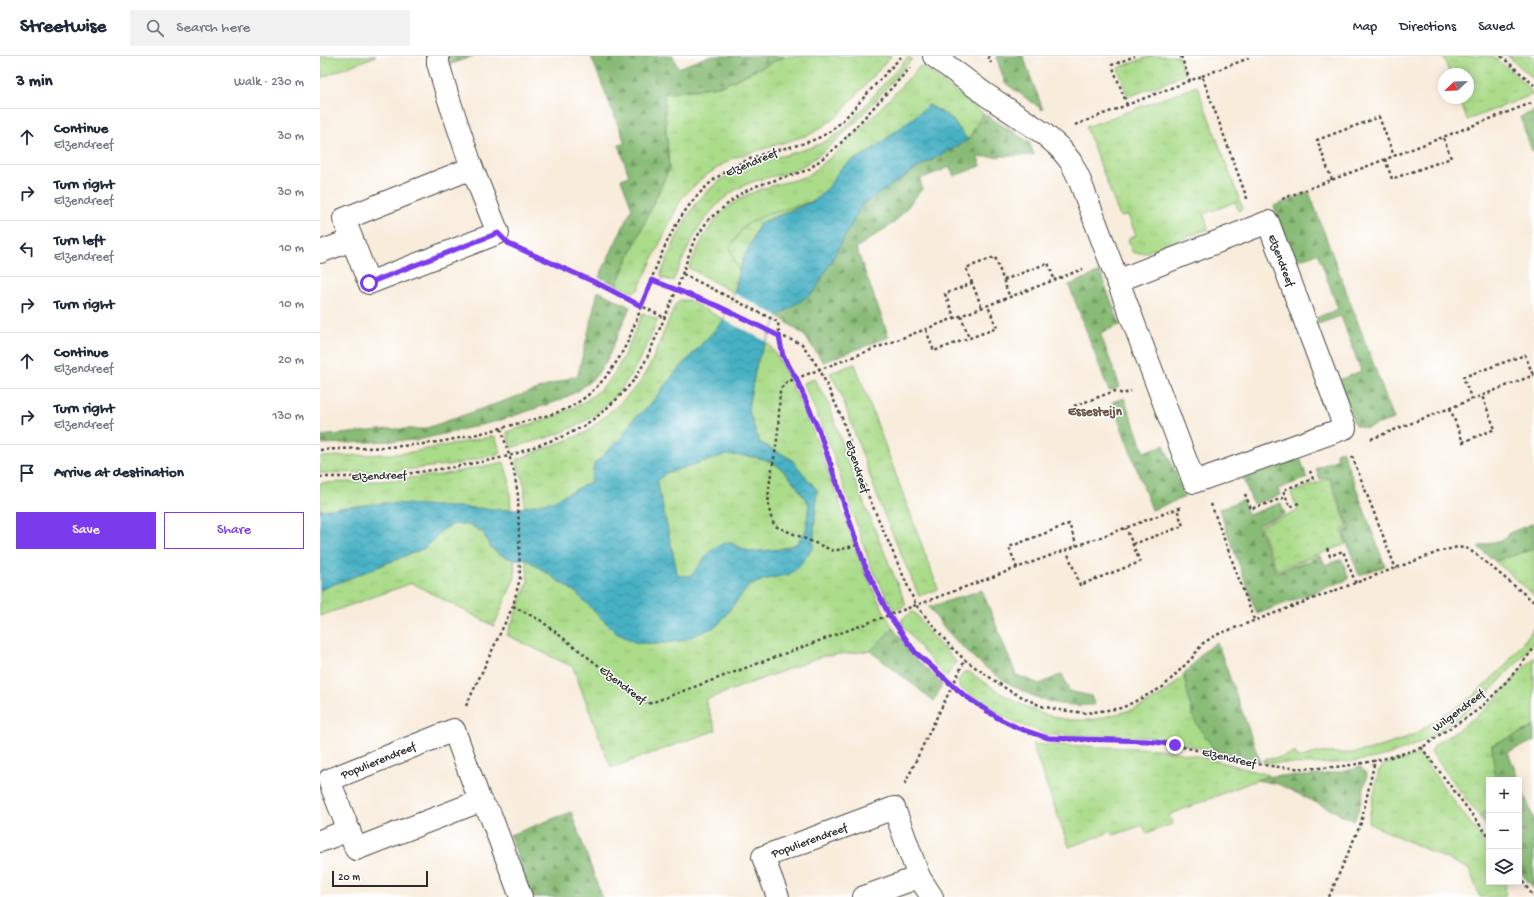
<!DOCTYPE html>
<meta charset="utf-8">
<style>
body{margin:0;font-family:"Gochi Hand",sans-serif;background:#f2f2f3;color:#1f2937}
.controls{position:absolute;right:12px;bottom:12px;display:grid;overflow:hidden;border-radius:0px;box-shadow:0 2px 10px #0003}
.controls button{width:36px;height:36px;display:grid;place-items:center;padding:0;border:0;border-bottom:1px solid #e0e1e3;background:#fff;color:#1f2937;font:20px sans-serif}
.compass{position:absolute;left:1118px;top:12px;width:36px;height:36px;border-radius:50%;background:#fff;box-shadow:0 2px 10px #0003;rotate:247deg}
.scale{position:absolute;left:12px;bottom:10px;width:96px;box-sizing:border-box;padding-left:4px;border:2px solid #2b2b2b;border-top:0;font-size:11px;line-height:14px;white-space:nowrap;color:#2b2b2b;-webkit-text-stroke:3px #fff;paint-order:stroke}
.stop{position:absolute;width:12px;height:12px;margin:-9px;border:3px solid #7c3aed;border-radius:50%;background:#fff}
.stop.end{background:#7c3aed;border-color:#fff;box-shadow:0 1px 4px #0008}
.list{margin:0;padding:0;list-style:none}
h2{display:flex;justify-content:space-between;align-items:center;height:52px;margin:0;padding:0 16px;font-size:17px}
h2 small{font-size:13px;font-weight:400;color:#747a83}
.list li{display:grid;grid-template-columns:26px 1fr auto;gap:12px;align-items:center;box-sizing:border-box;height:56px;padding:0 16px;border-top:1px solid #e0e1e3}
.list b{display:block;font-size:15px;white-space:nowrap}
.list p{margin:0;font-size:13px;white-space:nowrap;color:#747a83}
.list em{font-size:13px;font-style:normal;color:#747a83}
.actions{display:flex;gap:8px;padding:12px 16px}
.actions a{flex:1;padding:9px 0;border:1px solid #7c3aed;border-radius:0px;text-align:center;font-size:14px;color:#7c3aed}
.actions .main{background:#7c3aed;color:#fff}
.icon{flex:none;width:22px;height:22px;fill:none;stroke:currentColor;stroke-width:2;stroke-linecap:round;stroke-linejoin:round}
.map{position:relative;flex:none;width:1214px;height:841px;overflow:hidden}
header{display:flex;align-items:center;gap:24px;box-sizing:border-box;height:56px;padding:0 20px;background:#fff;border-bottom:1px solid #e0e1e3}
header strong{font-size:19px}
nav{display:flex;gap:22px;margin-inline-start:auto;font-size:14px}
.search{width:280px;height:36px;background:#f2f2f3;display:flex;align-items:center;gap:10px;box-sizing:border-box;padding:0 14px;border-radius:0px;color:#747a83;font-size:15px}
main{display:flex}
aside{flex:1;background:#fff}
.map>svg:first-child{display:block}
.grass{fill:url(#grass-tufts);stroke:#6b845a}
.forest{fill:url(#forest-firs);stroke:#5a7450}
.wetland{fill:url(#wetland-marsh);stroke:#6b845a}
.park{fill:url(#park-crowns);stroke:#6b845a}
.water{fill:url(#water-waves);stroke:#386e78;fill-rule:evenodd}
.pier{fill:#f8ecdb}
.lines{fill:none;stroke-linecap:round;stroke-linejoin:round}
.minor-casing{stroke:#4a4845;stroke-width:24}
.path{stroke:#4a4845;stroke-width:2.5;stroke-dasharray:3 3;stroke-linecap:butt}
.minor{stroke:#fff;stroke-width:22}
.route{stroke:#7c3aed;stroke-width:5}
.labels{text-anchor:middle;stroke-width:3;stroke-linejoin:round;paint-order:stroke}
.street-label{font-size:12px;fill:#2b2b2b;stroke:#fff}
.neighbourhood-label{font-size:13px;font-weight:bold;fill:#69574a;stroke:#fff}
</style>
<header>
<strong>Streetwise</strong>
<div class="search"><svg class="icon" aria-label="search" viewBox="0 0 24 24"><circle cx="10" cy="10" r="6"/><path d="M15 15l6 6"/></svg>Search here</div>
<nav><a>Map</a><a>Directions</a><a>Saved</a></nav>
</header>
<main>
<aside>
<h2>3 min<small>Walk · 230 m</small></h2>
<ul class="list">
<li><svg class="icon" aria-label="ahead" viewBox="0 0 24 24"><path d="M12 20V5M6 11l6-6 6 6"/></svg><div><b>Continue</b><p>Elzendreef</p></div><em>30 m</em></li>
<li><svg class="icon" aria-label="right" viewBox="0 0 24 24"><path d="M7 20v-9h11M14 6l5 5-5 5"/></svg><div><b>Turn right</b><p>Elzendreef</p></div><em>30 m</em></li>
<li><svg class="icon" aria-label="left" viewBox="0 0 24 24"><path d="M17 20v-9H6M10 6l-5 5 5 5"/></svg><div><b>Turn left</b><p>Elzendreef</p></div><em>10 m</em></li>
<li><svg class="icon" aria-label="right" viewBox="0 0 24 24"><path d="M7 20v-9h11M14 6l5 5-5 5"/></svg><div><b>Turn right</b></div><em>10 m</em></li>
<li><svg class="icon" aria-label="ahead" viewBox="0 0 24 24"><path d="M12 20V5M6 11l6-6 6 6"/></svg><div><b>Continue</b><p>Elzendreef</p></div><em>20 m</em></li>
<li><svg class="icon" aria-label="right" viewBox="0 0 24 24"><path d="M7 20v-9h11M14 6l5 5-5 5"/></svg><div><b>Turn right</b><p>Elzendreef</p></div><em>130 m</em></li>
<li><svg class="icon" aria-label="arrive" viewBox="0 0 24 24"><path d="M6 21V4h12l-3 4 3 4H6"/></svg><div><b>Arrive at destination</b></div></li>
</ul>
<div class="actions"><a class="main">Save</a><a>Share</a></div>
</aside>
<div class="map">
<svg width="1214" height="841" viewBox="0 0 1214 841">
<defs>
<pattern id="grass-tufts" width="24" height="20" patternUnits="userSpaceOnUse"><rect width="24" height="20" fill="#abdc8a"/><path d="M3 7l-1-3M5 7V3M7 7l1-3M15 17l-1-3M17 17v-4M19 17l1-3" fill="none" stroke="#93bd77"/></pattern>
<pattern id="forest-firs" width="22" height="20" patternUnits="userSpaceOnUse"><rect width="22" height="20" fill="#88bc76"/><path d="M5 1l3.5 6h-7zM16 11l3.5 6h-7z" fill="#6f9961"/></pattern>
<pattern id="wetland-marsh" width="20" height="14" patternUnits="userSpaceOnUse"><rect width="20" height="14" fill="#abdc8a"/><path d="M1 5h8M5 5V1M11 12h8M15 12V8" fill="none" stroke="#93bd77"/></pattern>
<pattern id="park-crowns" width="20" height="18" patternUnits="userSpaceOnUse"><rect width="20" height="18" fill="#abdc8a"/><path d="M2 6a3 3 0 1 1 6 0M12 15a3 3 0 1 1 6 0" fill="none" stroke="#93bd77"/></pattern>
<pattern id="water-waves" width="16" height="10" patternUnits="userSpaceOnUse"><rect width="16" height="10" fill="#46b1c4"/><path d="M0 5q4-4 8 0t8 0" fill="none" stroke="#3b909f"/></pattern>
</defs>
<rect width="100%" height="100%" fill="#fff"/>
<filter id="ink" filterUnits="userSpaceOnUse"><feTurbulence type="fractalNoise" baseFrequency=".025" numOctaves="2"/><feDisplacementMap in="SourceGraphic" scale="8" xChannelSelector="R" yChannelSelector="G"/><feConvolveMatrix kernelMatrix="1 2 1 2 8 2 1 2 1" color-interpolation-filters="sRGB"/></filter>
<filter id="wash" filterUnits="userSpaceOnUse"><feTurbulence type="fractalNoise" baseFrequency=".012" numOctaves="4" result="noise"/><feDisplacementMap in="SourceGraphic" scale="16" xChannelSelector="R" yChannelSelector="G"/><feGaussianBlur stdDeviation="0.9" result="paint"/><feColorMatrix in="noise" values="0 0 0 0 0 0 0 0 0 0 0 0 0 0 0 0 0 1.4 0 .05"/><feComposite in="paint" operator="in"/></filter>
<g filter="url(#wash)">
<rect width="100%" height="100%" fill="#f8ecdb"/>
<g class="grass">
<path d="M0 0H56L0 22Z"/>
<path d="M466 0H571L517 61 491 78 411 103 382 122 361 143 318 234 313 236 296 229 349 113 344 38 404 29Z"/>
<path d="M831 0H858L865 19 808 41 798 12Z"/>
<path d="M1123 0H1172L1194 17 1214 38 1147 64 1139 42H1148V18H1130Z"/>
<path d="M1187 0H1214V23L1189 1Z"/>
<path d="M588 1 592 3C560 38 524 85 484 109 468 119 448 120 432 126 388 142 370 187 353 225L342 222 341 218C364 163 378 124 442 105 467 98 494 94 516 79 526 72 535 60 544 51 558 34 573 18 588 1Z"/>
<path d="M601 9 663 57 648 84 631 62 609 49 548 97 531 105 519 114 509 131 494 145 445 159 410 192 419 216 414 237 369 212C385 173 403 144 448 131 459 127 482 124 491 117 532 86 566 46 601 9Z"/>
<path d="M877 30 923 153 919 155 915 146 884 158 888 173 824 197H813L808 183 816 179 808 159 800 161 766 71Z"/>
<path d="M360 244H368L404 264 355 317 327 352 314 362 303 380 274 408 271 426 230 446 204 451 205 431 196 404 265 377 298 349 319 328 332 305 355 249Z"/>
<path d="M323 257 338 264C317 312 298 353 247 374 230 382 210 386 191 392L187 376C226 363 271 353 295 316 306 298 314 276 323 257Z"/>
<path d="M446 285C459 299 467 320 476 338 514 414 530 498 573 572L550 595 503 600 385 644 396 674 291 712 253 611 187 579 208 526 206 503 255 536 296 577 317 587 337 588 360 585 397 570 428 531 443 524 470 518 493 492 497 434 471 403 439 386 428 352 437 306Z"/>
<path d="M535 308 618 533 599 540 561 451 520 336 510 317Z"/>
<path d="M494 323 507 344 539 435 586 549 574 555 551 511 506 379 483 327Z"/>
<path d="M175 380 181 397 136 408 65 416 0 417V401L87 397Z"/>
<path d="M405 399C456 400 461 407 489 448L486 475 476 488 461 493 431 496 408 486 392 493 371 520H358L337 425 346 417Z"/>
<path d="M184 406 189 424 191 454 65 447 0 454V427L60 425 121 419Z"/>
<path d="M133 468 150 469 164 477C169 496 177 497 194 504L195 521 174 570 92 527 0 560V534L105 492 122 474Z"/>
<path d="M1214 493V539L1175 505Z"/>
<path d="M592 556 595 557 610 578 636 606 626 621 602 594 581 567 582 563Z"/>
<path d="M1214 572C1214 575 1214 581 1214 584 1211 593 1192 612 1185 619 1161 646 1119 680 1085 693 1044 710 986 709 943 706V704L962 701 975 696 978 702 996 697H1033L1064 690 1093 679 1153 640 1186 609Z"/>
<path d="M1214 601V671L1172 689 1175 724H1169V753L1159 760 1111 696 1115 688 1138 674 1167 652Z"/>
<path d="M644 616H649C684 640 723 667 767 664 775 664 784 661 791 659 825 652 840 643 864 619L873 662 895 695 829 681 730 679 699 668 679 658 639 631 638 625Z"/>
<path d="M712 688 839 693 886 702 949 719 849 759 853 768 826 777 823 769 794 779 791 776 749 791Z"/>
<path d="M1099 698 1169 792V826H1186L1185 841H1160L1149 813 1048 767 1059 714 1065 708Z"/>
</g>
<g class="forest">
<path d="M129 0H153L129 9Z"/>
<path d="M271 0H353L358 12 389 0H466L404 29 344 38 349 113 296 229 279 221 312 152 301 123 309 120 299 89 305 87Z"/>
<path d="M676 0H703L723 54 685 27Z"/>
<path d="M1214 55V94L1212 95 1200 61Z"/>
<path d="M663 57 709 86 714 99 658 101 661 110 634 120 630 111 600 123 602 133 575 166 536 192 569 281 503 306 484 279 458 260 495 235 542 149 599 111 648 84Z"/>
<path d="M989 136 1074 363 1047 372 1035 369 1019 324 1041 315 1021 260 998 268 996 262 1018 253 998 197 975 205 954 150Z"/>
<path d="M780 216 800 269 780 277 800 331 789 335 749 229Z"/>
<path d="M278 235 310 251 286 306 275 321 258 335 238 345 181 364 98 384 0 388V380L69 373H104L258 319Z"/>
<path d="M804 342 824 396 844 389 865 441 832 454 792 346Z"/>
<path d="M1022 394 1065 510 1039 519 1023 476 1030 473 1010 421 1000 423 996 412 1018 403 1016 397Z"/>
<path d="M980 402 987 422 958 433 960 439 933 448 923 422Z"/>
<path d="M923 444 928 459 961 447 965 458 938 469 956 516 1001 500 1005 509 1022 503 1029 523 937 558 899 453Z"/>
<path d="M1214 467V493L1175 505 1158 491 1187 482 1189 477Z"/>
<path d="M662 534 696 619 720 628 742 618 749 635 771 640 775 649C762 649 748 650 735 647 687 636 636 592 609 551Z"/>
<path d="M573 572 595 602 621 626 622 629 614 645 550 595Z"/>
<path d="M897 586 940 705 895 695 873 662 864 619 883 596Z"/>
<path d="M1214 671V685L1188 696 1199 724H1175L1172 689Z"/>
<path d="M1040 711 1047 719 1040 749 1034 765 958 728 936 724C954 717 966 721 985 720 1003 719 1023 716 1040 711Z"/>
<path d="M1199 725 1214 764V833L1199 814Z"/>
<path d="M1169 753V774L1159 760Z"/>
<path d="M251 756 282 841H212L190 779Z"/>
</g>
<path class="wetland" d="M494 145 440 167 422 206 419 216 410 192 424 170 445 159Z"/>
<path class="park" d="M1009 422 1028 472 1021 475 1026 488 957 514 940 470 978 455 971 437Z"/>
<path class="water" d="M609 49 631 62 648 84 599 111 542 149 495 235 458 260 437 306 428 352 439 386 471 403 497 434 493 492 480 509 470 518 443 524 428 531 397 570 360 585 337 588 317 587 296 577 255 536 206 503C187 505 170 497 164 477L150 469 133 468 122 474 105 492 0 534V454L65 447 191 454 230 446 271 426 274 408 303 380 314 362 327 352 355 317 404 264 414 237 422 206 440 167 494 145 509 131 519 114 531 105 548 97ZM405 399C456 400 461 407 489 448L486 475 476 488 461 493 431 496 408 486 392 493 371 520H358L337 425 346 417Z"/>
<path class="pier" d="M414 237 458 260 446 285 404 264Z"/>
</g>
<g filter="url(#ink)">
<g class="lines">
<defs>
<g id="minor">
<path d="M118 0V7L127 38 152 112"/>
<path d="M614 0 665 38 723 77 740 92 751 106 758 120 874 426 1025 372 948 166 797 225"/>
<path d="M152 112 178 177 49 227 24 163Z"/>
<path d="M0 196 32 184"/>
<path d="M134 674 160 745 36 793 9 724Z"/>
<path d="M160 745 170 758 201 841"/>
<path d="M0 785 29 774"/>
<path d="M599 821 612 841"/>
<path d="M458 841 443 801 574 752 599 821 544 841"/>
</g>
</defs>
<use href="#minor" class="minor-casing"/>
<g class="path">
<path d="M668 0 671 7"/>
<path d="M861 0 870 25"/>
<path d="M1181 0 1214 29"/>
<path d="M882 20 929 2"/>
<path d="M807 49 792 9 815 0"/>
<path d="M755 69 882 20 928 145"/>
<path d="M1065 103 1072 123 1131 102 1123 81"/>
<path d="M1012 124 997 84 1059 61 1074 100"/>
<path d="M962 143 1214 46"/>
<path d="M199 192 279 228 345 262"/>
<path d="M363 218 458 266C459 276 460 288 462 298 465 306 471 313 475 321 484 337 491 356 499 374 539 472 543 559 633 631 660 653 695 677 730 682 763 687 797 682 830 686 874 690 916 707 960 711 1005 716 1057 707 1100 692 1108 689 1115 682 1122 677 1135 669 1149 661 1161 651 1180 634 1199 612 1214 592"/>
<path d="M332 224 398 250 453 277 482 288 500 314 522 362 547 437 596 549 631 591 645 604 688 634 721 650 740 654 766 657 802 652 843 631 872 602 882 588 896 579 1121 495 1138 491 1148 493 1157 499 1214 546"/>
<path d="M684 224 728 207 735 225"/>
<path d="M652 227 646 212 675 201 690 242"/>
<path d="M641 260 649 282"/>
<path d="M635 263 625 238 652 227 662 252"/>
<path d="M606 274 614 295 677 272 668 250"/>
<path d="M1152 344 1143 321 1205 299 1213 319"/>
<path d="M754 350 795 335 803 338 811 335"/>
<path d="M1130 352 1143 386 1175 373 1162 340"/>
<path d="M1051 383 1214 319"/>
<path d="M0 394C34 392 69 392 103 388 137 384 171 375 203 366 221 361 242 357 257 347 282 331 302 302 312 275 332 226 345 170 384 133 400 116 424 104 446 97 466 91 486 89 504 79 518 71 528 59 538 48 552 32 567 16 582 0"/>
<path d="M1032 400 1076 513"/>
<path d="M0 421H64L134 411 171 404 189 400 244 380 262 371 279 359 298 342 314 324 326 304 357 233 373 187 388 164 420 138 436 130 488 114 519 89 590 12"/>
<path d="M925 438 931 453 966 441"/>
<path d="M979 447 970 451 963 434 993 423 990 415"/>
<path d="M891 448 935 566"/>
<path d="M813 488 863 470 857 453"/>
<path d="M537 489 514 495 455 470C442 448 452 416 456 391 459 372 459 352 460 333L467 326 763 213"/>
<path d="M1007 492 1010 500 1023 495 1036 528"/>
<path d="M746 493 760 529 820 506 806 472"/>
<path d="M697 512 689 491 749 468 757 490"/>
<path d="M193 550 220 564 328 648 862 451"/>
<path d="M146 650 193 550 200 522 198 439 194 416 181 372"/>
<path d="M1101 691 1169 781"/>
<path d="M585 728 606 683 645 604"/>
<path d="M1199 821 1214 841"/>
<path d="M1009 841 1041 767 1055 704"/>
</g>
<use href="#minor" class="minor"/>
</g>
</g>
<g class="lines" filter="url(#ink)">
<path class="route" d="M49 227 178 177 189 188 279 228 321 250 332 224 398 250 459 280 463 300 476 322 499 375 546 513 569 559 595 596 644 639 678 662 698 672 728 682 828 685 855 689"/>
</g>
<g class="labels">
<g class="street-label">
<text transform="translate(431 106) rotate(-23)" y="4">Elzendreef</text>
<text transform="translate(962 204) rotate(69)" y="4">Elzendreef</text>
<text transform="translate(538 410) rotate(72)" y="4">Elzendreef</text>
<text transform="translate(59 419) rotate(-2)" y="4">Elzendreef</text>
<text transform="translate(303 628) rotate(37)" y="4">Elzendreef</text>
<text transform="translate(1138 654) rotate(-37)" y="4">Wilgendreef</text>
<text transform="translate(909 701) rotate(13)" y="4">Elzendreef</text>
<text transform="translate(58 704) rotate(-22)" y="4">Populierendreef</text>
<text transform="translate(489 784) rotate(-20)" y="4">Populierendreef</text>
</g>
<g class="neighbourhood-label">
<text x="775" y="359">Essesteijn</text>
</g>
</g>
</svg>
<div class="controls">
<button>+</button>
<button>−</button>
<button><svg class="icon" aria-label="layers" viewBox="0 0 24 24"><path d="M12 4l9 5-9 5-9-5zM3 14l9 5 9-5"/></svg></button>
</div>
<svg class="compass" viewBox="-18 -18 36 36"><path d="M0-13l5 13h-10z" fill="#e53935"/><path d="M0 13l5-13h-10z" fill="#747a83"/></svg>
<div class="scale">20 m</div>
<div class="stop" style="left:49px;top:227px"></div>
<div class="stop end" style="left:855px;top:689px"></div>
</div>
</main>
